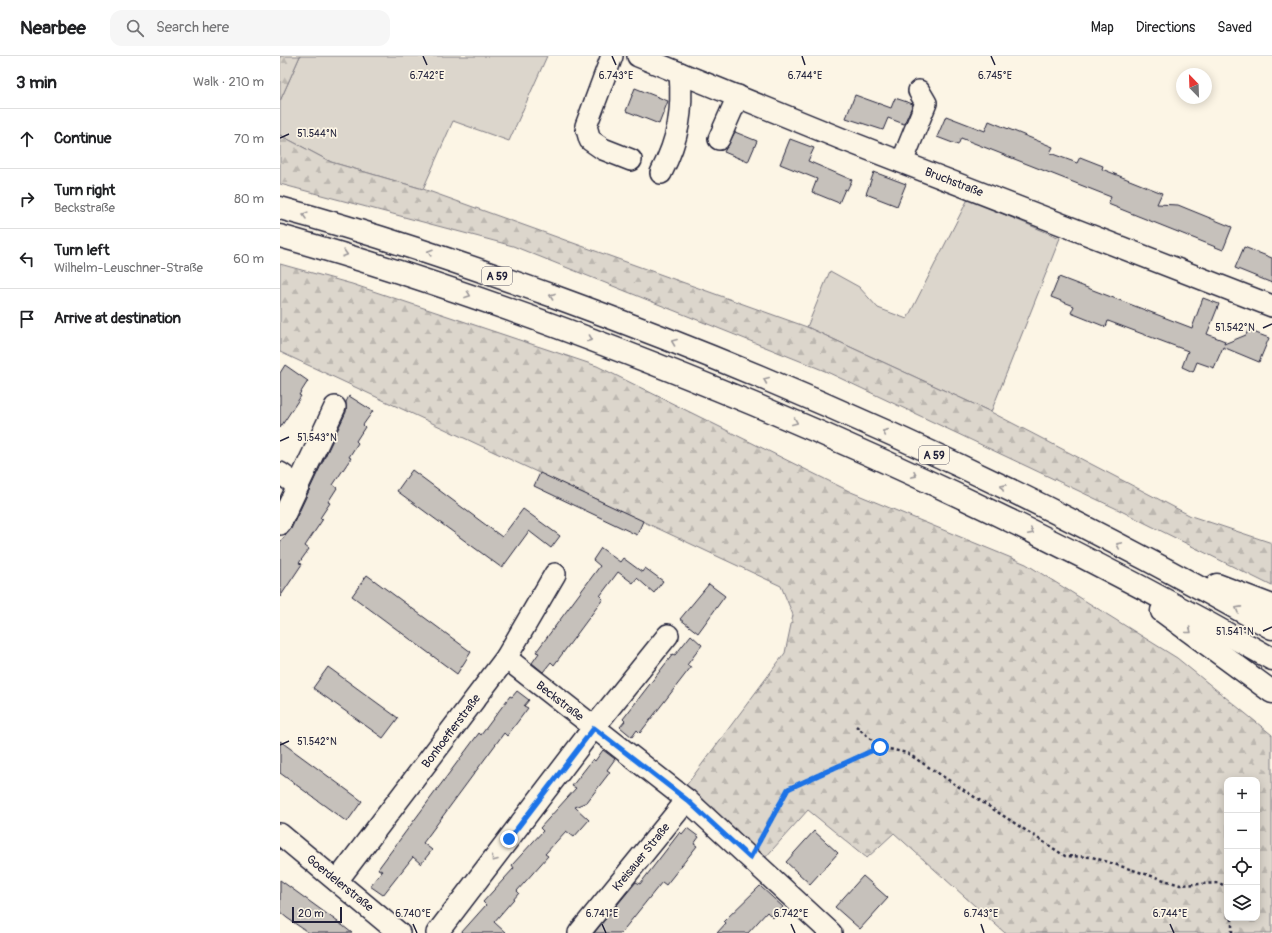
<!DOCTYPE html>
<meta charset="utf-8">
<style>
body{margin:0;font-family:Pangolin,sans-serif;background:#f6f6f6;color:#202124}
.controls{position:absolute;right:12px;bottom:12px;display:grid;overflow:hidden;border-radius:8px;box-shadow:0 2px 10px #0003}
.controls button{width:36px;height:36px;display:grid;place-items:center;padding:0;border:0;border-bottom:1px solid #e0e0e0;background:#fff;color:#202124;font:20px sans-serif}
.compass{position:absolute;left:896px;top:12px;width:36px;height:36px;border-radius:50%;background:#fff;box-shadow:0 2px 10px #0003;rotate:337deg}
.scale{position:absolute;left:12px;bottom:10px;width:50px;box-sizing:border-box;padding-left:4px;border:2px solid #22223b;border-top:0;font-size:11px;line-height:14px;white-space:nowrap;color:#22223b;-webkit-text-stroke:3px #fcf5e5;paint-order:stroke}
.stop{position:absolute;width:12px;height:12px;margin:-9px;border:3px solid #1a73e8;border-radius:50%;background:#fff}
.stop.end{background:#1a73e8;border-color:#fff;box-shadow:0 1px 4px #0008}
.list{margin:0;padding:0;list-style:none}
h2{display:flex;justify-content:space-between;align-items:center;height:52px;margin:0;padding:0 16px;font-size:17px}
h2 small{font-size:13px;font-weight:400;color:#757577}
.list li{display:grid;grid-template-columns:26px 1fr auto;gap:12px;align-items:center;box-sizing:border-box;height:60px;padding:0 16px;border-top:1px solid #e0e0e0}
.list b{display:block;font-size:15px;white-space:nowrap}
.list p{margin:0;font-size:13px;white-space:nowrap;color:#757577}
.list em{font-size:13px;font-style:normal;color:#757577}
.icon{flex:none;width:22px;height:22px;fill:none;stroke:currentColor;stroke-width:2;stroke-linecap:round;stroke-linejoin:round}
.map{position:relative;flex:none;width:992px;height:877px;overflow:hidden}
header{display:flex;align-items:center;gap:24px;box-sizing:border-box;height:56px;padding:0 20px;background:#fff;border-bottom:1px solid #e0e0e0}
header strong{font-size:19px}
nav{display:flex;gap:22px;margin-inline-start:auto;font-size:14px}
.search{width:280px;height:36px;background:#f6f6f6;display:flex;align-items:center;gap:10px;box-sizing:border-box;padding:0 14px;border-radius:12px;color:#757577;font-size:15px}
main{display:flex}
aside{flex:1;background:#fff}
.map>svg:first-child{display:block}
.green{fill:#dcd6cc;stroke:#7f7c84}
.forest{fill:url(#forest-firs);stroke:#7f7c84;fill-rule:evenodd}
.building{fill:#c6c1bb;stroke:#22223b}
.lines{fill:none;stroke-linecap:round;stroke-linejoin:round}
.minor-casing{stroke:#22223b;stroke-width:24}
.highway-casing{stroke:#22223b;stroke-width:25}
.path{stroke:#22223b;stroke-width:2.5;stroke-dasharray:3 3;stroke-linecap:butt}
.minor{stroke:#fcf5e5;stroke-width:21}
.highway{stroke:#fcf5e5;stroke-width:22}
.oneway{stroke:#9a9698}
.route{stroke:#1a73e8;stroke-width:5}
.ticks{fill:none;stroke:#22223b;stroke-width:1.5}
.labels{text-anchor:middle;stroke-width:3.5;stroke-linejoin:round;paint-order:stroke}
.shield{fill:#fcf5e5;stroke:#63616e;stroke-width:1}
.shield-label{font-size:11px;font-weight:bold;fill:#22223b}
.street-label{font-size:12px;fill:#22223b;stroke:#fcf5e5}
.ticks-label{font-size:10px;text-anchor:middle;fill:#22223b;stroke:#fcf5e5;stroke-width:3.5;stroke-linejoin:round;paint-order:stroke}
</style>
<header>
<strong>Nearbee</strong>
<div class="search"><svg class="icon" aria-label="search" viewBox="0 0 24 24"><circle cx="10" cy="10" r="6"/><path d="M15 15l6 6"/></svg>Search here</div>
<nav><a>Map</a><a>Directions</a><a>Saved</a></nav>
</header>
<main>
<aside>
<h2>3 min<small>Walk · 210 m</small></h2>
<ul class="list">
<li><svg class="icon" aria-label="ahead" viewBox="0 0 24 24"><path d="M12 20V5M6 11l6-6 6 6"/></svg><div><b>Continue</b></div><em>70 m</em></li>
<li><svg class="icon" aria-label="right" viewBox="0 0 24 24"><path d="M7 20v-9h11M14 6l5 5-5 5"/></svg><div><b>Turn right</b><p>Beckstraße</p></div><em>80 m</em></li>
<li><svg class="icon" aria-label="left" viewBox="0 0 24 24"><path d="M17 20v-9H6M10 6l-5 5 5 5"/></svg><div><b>Turn left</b><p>Wilhelm-Leuschner-Straße</p></div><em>60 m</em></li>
<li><svg class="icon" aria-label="arrive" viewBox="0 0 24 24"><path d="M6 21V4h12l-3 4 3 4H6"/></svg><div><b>Arrive at destination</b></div></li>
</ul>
</aside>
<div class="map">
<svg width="992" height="877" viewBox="0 0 992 877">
<defs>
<pattern id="forest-firs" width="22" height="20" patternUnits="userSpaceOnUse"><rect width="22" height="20" fill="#dcd6cc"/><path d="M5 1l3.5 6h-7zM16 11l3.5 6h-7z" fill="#bcb7b0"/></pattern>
</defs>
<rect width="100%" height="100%" fill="#fcf5e5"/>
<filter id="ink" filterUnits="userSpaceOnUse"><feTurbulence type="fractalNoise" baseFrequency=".025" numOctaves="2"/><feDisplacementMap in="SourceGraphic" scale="8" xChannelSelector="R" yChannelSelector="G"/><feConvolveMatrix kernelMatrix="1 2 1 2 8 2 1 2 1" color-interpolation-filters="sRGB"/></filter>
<g filter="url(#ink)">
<g class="green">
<path d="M20 0H267L229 85 173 65 143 133 51 106 0 79V45Z"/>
<path d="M688 143 780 182 711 356 527 271 550 215 579 231 598 252 627 263Z"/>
</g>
<g class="forest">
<path d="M0 0H20L0 45Z"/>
<path d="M0 79 51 106 143 133 527 271 711 356 911 460 992 487V530L835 452 545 315 233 190 0 128Z"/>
<path d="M0 208 72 228 317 310 571 436 746 508 897 602 992 679V877H725L614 777 587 802 528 754 484 803 405 731 505 597 513 559 501 530 0 296ZM947 724H977V862H947Z"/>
</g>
<g class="building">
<path d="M355 32 388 45 379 68 346 55Z"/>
<path d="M575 39 611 52 615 42 633 48 624 68 608 62 603 74 566 62Z"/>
<path d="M666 60 705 75 709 65 773 91 770 97 797 107 800 101 823 110 822 113 882 137 877 148 898 149 952 171 943 194 828 148 831 141 681 82 678 89 657 81Z"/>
<path d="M455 76 477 85 468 106 444 96Z"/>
<path d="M510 83 534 92 528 105 572 124 567 134 565 133 559 147 532 136 537 123 500 108Z"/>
<path d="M594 116 626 128 617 150 586 138Z"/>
<path d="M964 191 992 202V227L955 212Z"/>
<path d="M779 221 912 272 923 242 939 248 927 278 945 285 944 288 966 279 968 274 989 282 979 306 943 291 934 312 917 306 913 316 902 311 908 295 828 265 826 271 791 257 794 250 771 241Z"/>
<path d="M5 309 28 325 19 339 21 340 0 372V317Z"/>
<path d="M69 340 93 355 83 369 85 371 76 385 78 387 69 401 71 402 53 429 57 432 48 446 50 447 40 462 43 463 25 490 29 493 19 507 22 508 0 541V486L11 473 66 356V346Z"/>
<path d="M132 414 222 481 243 453 280 480 271 492 249 475 222 512 117 435Z"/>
<path d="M260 417 363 465 357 479 254 430Z"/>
<path d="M321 492 340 506 343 502 362 516 365 512 383 525 374 537 357 522 353 527 338 516 320 540 323 543 274 609 271 606 263 616 252 607 259 597 256 596 320 510 313 504Z"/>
<path d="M87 519 191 596 177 618 72 540Z"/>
<path d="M429 528 445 540 418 577 400 563Z"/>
<path d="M411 579 422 589 407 609 411 611 360 677 357 674 352 681 340 671 345 665 343 663 393 598 395 599Z"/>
<path d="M48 611 118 662 103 682 33 632Z"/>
<path d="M237 635 249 644 244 650 248 652 227 680 224 677 143 787 152 794 141 808 133 801 103 839 90 830 102 815 98 813 199 677 201 679 230 640 232 641Z"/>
<path d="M0 685 82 745 67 766 0 717Z"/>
<path d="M323 694 335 703 327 714 330 716 307 746 295 751 309 764 294 781 286 775 265 798 268 800 237 835 239 837 214 866 226 877H181L206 849 203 846 234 812 232 809 263 775 260 772 296 732 292 730 313 703 315 705Z"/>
<path d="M407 772 419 781 414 788 417 790 386 829 382 826 341 877H314L356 826 360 828 400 776 402 778Z"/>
<path d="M534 775 558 797 530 828 506 806Z"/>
<path d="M583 820 608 842 580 873 555 851Z"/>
<path d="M0 824 58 866 72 877H29L7 862 0 856Z"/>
<path d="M480 830 503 851 493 862 487 856 468 877H437L446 867 444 865Z"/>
</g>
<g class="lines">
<defs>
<g id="minor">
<path d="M332 0 306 70 310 84 323 93 351 104"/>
<path d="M358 0 562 83 992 250"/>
<path d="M439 83 458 40"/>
<path d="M622 106 646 47 639 35"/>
<path d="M381 117C399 82 403 55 400 17"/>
<path d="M0 417 18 430"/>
<path d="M0 468 55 351"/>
<path d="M226 602 407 744 551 877"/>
<path d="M0 778 119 877"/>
<path d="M57 825 226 602 275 518"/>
<path d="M157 877 314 671 388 579"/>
<path d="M299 877 407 744"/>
</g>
<g id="highway">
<path d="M0 152C93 177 183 208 273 240 521 330 763 442 992 572"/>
<path d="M0 180C160 225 317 283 471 347 649 422 824 507 992 603"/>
<path d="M937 529 992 550"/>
<path d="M882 555 992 636"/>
</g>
</defs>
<use href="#minor" class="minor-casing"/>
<use href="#highway" class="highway-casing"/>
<g class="path">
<path d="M576 670 600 691 627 697 785 800 812 801 900 829 939 827 947 831"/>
<path d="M479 786 508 733 600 691"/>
<path d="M952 862V877"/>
</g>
<use href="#minor" class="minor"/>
<use href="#highway" class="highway"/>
</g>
<defs><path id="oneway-chevron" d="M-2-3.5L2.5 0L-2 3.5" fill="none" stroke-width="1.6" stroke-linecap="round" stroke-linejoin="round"/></defs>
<g class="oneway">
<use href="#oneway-chevron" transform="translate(25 159) rotate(-165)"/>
<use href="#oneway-chevron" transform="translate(150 196) rotate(-162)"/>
<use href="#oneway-chevron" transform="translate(65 198) rotate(16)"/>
<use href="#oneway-chevron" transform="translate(188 239) rotate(20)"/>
<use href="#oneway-chevron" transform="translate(272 240) rotate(-160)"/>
<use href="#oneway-chevron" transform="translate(310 283) rotate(21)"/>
<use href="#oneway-chevron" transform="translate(394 286) rotate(-159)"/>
<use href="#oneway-chevron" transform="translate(486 324) rotate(-157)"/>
<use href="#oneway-chevron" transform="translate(515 366) rotate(23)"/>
<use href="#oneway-chevron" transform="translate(605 376) rotate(-156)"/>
<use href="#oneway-chevron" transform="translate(634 419) rotate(26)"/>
<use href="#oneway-chevron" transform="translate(723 431) rotate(-155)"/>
<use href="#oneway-chevron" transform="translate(751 476) rotate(27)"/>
<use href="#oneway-chevron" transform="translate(839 489) rotate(-153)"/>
<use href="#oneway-chevron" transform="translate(958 553) rotate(-151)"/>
<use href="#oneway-chevron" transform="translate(909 575) rotate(38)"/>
<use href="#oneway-chevron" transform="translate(214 803) rotate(127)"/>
</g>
</g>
<g class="lines" filter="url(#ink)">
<path class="route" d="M229 783 314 672 407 744 470 802 508 733 600 691"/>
</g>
<path class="ticks" d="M143 0 147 9M332 0 336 9M522 0 525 9M711 0 715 9M0 82 9 78M983 272 992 268M0 385 9 381M983 575 992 571M0 689 9 685M133 868 137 877M322 868 326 877M511 868 515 877M701 868 704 877M890 868 894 877"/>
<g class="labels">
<g class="shield">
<rect x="202" y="211" width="30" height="18" rx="3"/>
<rect x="639" y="390" width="30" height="18" rx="3"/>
</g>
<g class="shield-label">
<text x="217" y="224">A 59</text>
<text x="654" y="403">A 59</text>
</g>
<g class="street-label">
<text transform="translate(674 126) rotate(21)" y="4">Bruchstraße</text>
<text transform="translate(280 645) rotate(38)" y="4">Beckstraße</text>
<text transform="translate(171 675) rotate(-53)" y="4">Bonhoefferstraße</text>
<text transform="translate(361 801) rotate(-51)" y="4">Kreisauer Straße</text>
<text transform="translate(60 827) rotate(39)" y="4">Goerdelerstraße</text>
</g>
</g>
<g class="ticks-label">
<text x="147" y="23">6.742°E</text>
<text x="336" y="23">6.743°E</text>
<text x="525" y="23">6.744°E</text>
<text x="715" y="23">6.745°E</text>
<text x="37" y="81">51.544°N</text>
<text x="955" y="275">51.542°N</text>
<text x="37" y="385">51.543°N</text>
<text x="955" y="579">51.541°N</text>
<text x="37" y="689">51.542°N</text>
<text x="133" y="861">6.740°E</text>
<text x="322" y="861">6.741°E</text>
<text x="511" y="861">6.742°E</text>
<text x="701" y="861">6.743°E</text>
<text x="890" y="861">6.744°E</text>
</g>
</svg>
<div class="controls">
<button>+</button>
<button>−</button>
<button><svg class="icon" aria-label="locate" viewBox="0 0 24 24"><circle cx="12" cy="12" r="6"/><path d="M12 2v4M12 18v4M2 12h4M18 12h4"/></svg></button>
<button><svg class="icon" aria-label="layers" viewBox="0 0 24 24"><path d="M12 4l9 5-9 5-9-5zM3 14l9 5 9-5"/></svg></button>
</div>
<svg class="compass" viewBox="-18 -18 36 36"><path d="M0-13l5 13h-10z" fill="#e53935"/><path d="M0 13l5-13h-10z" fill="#757577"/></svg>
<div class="scale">20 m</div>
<div class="stop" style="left:600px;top:691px"></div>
<div class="stop end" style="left:229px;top:783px"></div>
</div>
</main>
